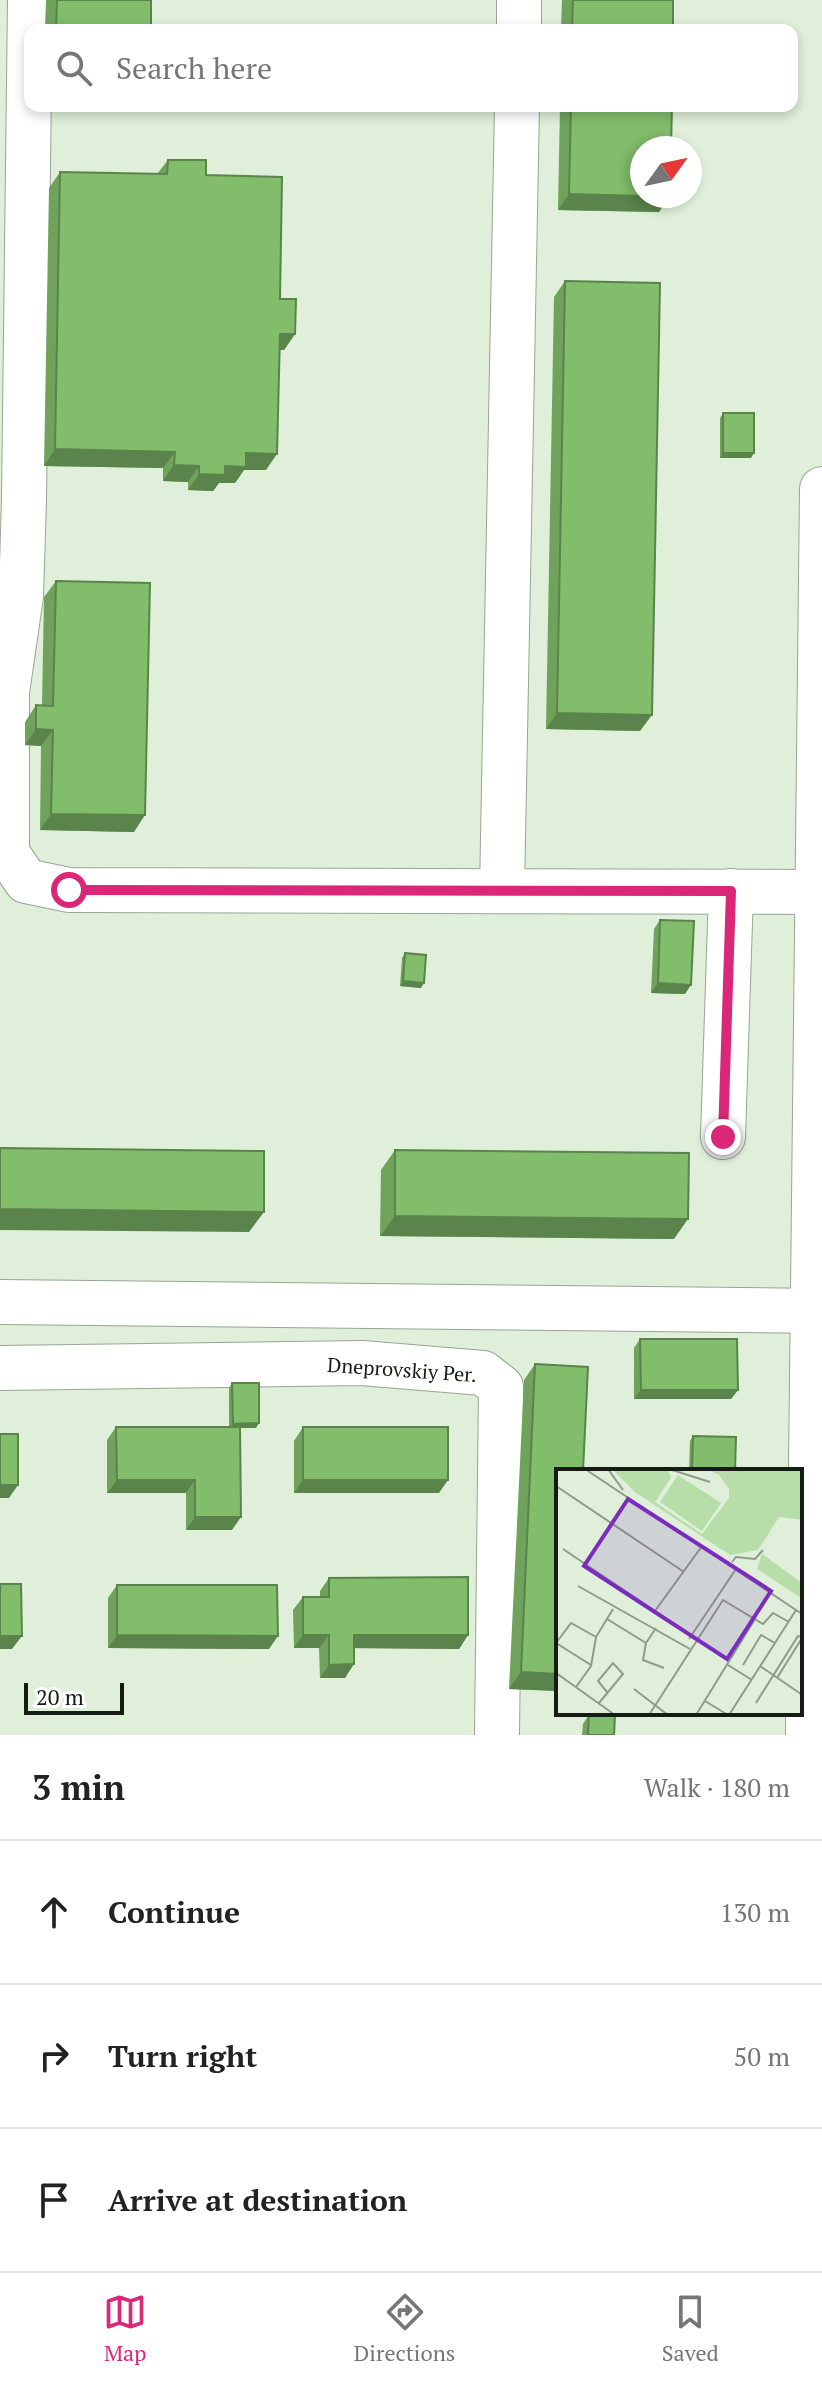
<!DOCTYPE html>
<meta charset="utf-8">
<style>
body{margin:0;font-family:"PT Serif",serif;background:#f6f6f6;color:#222}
.compass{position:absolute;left:630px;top:136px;width:72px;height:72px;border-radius:50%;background:#fff;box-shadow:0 4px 12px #0003;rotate:57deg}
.scale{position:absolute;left:24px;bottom:20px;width:100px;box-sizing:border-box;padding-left:8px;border:4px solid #161c14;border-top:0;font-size:22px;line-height:28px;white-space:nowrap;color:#161c14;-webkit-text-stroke:6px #fff;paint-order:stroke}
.stop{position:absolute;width:24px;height:24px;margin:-18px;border:6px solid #db2777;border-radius:50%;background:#fff}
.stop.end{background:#db2777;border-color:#fff;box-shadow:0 2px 8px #0008}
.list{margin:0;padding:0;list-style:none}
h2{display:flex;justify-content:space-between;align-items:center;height:104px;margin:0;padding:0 32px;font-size:34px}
h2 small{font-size:26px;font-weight:400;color:#767676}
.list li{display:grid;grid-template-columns:52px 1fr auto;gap:24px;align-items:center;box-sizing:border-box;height:144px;padding:0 32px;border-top:2px solid #e0e0e0}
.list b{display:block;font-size:30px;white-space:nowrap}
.list em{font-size:26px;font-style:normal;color:#767676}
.icon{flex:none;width:44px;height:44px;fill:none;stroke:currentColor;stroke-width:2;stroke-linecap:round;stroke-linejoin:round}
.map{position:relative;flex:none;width:822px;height:1735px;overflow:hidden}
.search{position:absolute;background:#fff;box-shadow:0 4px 12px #0003;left:24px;right:24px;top:24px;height:88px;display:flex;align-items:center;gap:20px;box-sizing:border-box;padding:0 28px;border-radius:16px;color:#767676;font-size:30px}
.sheet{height:536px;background:#fff}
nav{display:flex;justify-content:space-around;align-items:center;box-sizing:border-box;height:112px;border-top:2px solid #e0e0e0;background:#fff;font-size:22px;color:#767676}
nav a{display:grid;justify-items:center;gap:4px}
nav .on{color:#db2777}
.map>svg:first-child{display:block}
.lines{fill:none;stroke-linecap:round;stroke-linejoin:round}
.minor-casing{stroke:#97a692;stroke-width:46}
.highway-casing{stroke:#97a692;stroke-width:46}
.minor{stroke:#fff;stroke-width:44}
.highway{stroke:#fff;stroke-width:44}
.wall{fill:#6fa35c}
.shaded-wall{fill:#5a844b}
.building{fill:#81bd6b;stroke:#5a844b;stroke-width:2}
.route{stroke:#db2777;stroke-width:10}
.labels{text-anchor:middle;stroke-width:6;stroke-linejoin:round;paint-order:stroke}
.street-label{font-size:20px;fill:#161c14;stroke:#fff}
.inset-road{fill:none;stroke:#8f9b8a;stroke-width:2}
.view{fill:#7b2cbf;fill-opacity:0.15;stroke:#7b2cbf;stroke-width:4}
.inset-edge{fill:none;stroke:#161c14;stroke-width:4}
</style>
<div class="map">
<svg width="822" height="1735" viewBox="0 0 822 1735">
<rect width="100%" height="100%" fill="#dfefd9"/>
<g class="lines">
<defs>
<g id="minor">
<path d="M30 0 24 500 21 596 7 692V853L26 881 69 890 822 892"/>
<path d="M519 30V0"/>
<path d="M502 891 517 106"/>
<path d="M723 1137 731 891"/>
<path d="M0 1302 822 1311"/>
<path d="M0 1368 362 1363 483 1373 501 1387 497 1735"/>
</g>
<path id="highway" d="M808 1735 822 489"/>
</defs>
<use href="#minor" class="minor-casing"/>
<use href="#highway" class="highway-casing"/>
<use href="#minor" class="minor"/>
<use href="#highway" class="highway"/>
</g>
<g class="wall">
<path d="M46 0H151V30H45Z"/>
<path d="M562 0H673V30H561Z"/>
<path d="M560 106H672L659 212 558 210Z"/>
<path d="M168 160 206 175 280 299 295 334 284 350H279L266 470H244L235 483H219L213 491 188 490V482L163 481V468L44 466 49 188 60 172 157 174Z"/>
<path d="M565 281 640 731 546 729 554 297Z"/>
<path d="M723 413 751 458H720V418Z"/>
<path d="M56 581 134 832 40 830 41 746 25 745V722L36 705 42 706 44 597Z"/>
<path d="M660 920 685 994 651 993 654 929Z"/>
<path d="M405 953 421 988 400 986 402 958Z"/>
<path d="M395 1150 674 1239 380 1236 381 1170Z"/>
<path d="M640 1339 738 1390 731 1399H634V1348Z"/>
<path d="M535 1364 558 1691 509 1689 524 1380Z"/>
<path d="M232 1383 256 1428H240L232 1530H186V1493H107V1440L116 1427H229V1388Z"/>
<path d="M303 1427 439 1493H294V1441Z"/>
<path d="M693 1436 735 1471H689L690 1441Z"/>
<path d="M329 1578 468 1635 459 1649 354 1648 345 1678H320L319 1648H294L293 1610 303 1597H320V1591Z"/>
<path d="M117 1585 269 1649 108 1648V1598Z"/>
<path d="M589 1714 614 1735H582L583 1724Z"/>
</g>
<g class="shaded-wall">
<path d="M569 194 670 196 659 212 558 210Z"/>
<path d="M280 334H295L284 350H268Z"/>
<path d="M55 449 175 452 163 468 44 466Z"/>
<path d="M246 453 277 454 266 470H244L235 483H219L213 491 188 490 199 474 225 466Z"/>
<path d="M723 453H754L751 458H720Z"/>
<path d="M174 465 199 466 188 482 163 481Z"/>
<path d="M557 713 652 715 640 731 546 729Z"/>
<path d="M36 729 53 730 41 746 25 745Z"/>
<path d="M51 814 145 815 134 832 40 830Z"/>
<path d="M403 981 424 983 421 988 400 986Z"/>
<path d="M658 983 691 985 685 994 651 993Z"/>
<path d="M0 1209 264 1212 249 1232 0 1230Z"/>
<path d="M395 1216 688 1219 674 1239 380 1236Z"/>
<path d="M641 1390H738L731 1399H634Z"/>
<path d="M259 1423 256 1428H229L233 1424Z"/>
<path d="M117 1480H195L186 1493H107Z"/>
<path d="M303 1480H448L439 1493H294Z"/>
<path d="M0 1485H18L9 1498H0Z"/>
<path d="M195 1517H241L232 1530H186Z"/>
<path d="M117 1635 278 1636 269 1649 108 1648Z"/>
<path d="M303 1635H329L319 1648H294Z"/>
<path d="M354 1635H468L459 1649 345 1648Z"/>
<path d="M0 1636H22L12 1649H0Z"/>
<path d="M354 1664 345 1678H320L329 1665Z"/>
<path d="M521 1672 558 1674V1691L509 1689Z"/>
</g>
<g class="building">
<path d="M57 0H151V30H56Z"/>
<path d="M573 0H673V30H572Z"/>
<path d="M571 106H672L671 148H642V196L569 194Z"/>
<path d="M168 160H206V175L282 177 280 299H296L295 334H280L277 454 246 453V467L225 466V475L199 474V466L174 465 175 452 55 449 60 172 167 174Z"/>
<path d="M565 281 660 283 652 715 557 713Z"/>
<rect x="723" y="413" width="31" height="40"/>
<path d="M56 581 150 583 145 815 51 814 53 730 36 729V705L53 706Z"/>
<path d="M660 920 694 921 691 985 658 983Z"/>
<path d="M405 953 426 955 424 983 403 981Z"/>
<path d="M0 1148 264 1151V1212L0 1209Z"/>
<path d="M395 1150 689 1153 688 1219 395 1216Z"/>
<path d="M640 1339H737L738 1390H641Z"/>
<path d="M535 1364 588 1367 583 1471H558V1674L521 1672Z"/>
<path d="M232 1383H259V1423L233 1424Z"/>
<path d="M116 1427H240L241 1517H195V1480H117Z"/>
<rect x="303" y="1427" width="145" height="53"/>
<rect x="0" y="1434" width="18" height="51"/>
<path d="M693 1436 736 1437 735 1471H692Z"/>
<path d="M468 1577V1635H354V1664L329 1665V1635H303V1597H329V1578Z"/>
<path d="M0 1584H21L22 1636H0Z"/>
<path d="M117 1585H277L278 1636 117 1635Z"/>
<path d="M589 1714 615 1716 614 1735H588Z"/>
</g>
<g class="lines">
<path class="route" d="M69 890 731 891 723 1137"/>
</g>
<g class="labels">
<g class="street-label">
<text transform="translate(402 1370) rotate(4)" y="7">Dneprovskiy Per.</text>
</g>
</g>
<g transform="translate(556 1469)">
<rect width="246" height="246" fill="#dfefd9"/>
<path d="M56 0H112L115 9 99 33 146 65 173 29V20L163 6 151 0H246V51L223 48 202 81 174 86 79 23ZM122 6 165 34 146 62 104 33ZM206 85 246 114 245 129 201 100Z" fill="#b7dea9"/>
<path class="inset-road" d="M29 0 246 145M52 0 67 21M113 0 154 13M0 17 128 103M7 80 99 142 146 77M176 93 180 88 199 90 207 81M22 117 134 180M51 150 90 174 100 159M133 170 180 100M0 174 15 154 40 168M0 174 35 196M90 174 87 191 108 199M172 196 196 211M187 196 205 166 219 174M204 197 245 225M0 204 59 246M221 209 246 169M20 218 35 197 40 168 57 140M78 220 112 246M149 232 172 246M43 234 67 205 57 194 42 212 51 223M200 234 242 167 246 168M93 246 167 131 207 155 217 144 233 153M140 246 199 150M173 246 240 141"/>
<path class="view" d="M72 30 215 122 171 190 28 97Z"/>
<rect width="246" height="246" class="inset-edge"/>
</g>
</svg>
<svg class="compass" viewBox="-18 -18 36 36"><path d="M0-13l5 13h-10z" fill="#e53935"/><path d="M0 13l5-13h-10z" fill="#767676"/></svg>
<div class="scale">20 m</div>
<div class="stop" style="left:69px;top:890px"></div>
<div class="stop end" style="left:723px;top:1137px"></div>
<div class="search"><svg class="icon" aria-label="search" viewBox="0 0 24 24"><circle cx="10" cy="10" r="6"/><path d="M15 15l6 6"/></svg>Search here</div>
</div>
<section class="sheet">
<h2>3 min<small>Walk · 180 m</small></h2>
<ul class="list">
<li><svg class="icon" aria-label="ahead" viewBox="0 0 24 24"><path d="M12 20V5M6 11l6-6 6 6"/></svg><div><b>Continue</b></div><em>130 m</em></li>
<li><svg class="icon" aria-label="right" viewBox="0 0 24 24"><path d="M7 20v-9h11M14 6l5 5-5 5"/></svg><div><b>Turn right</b></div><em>50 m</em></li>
<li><svg class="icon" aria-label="arrive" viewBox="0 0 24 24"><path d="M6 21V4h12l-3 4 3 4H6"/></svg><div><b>Arrive at destination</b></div></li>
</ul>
</section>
<nav>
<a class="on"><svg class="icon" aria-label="map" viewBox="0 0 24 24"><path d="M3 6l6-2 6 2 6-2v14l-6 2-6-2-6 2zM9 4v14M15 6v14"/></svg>Map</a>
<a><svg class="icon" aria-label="directions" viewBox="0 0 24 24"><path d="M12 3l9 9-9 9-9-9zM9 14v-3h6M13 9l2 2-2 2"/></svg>Directions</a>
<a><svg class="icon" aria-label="saved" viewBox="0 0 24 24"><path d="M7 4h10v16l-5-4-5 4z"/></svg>Saved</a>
</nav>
